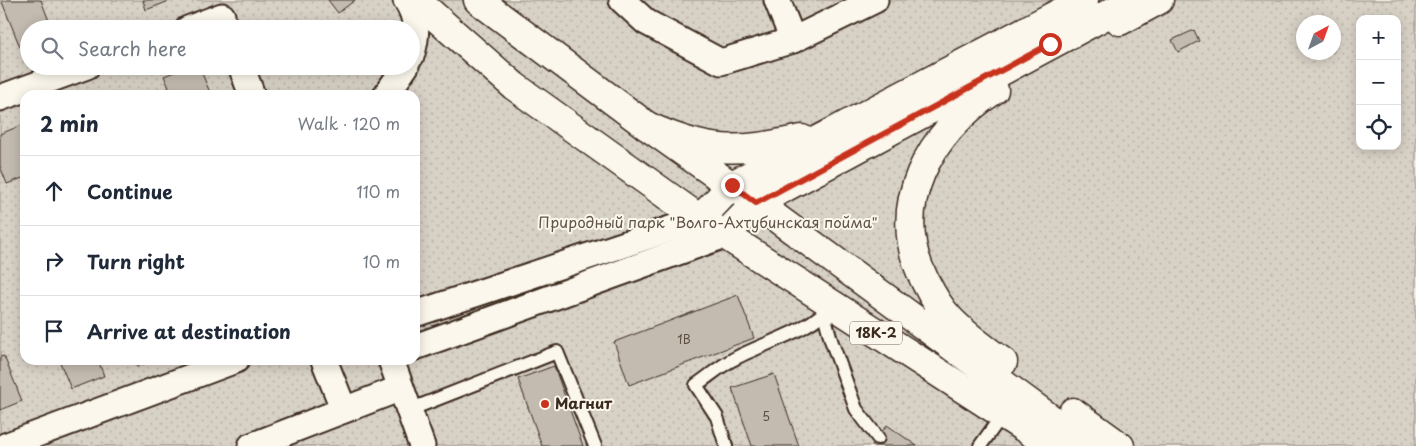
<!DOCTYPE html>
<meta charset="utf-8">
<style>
body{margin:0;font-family:"Playpen Sans",sans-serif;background:#f6f6f7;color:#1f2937}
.controls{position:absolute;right:15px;top:15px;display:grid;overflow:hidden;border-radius:10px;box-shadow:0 2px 12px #0003}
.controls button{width:45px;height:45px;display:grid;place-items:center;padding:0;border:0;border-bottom:1px solid #e0e1e3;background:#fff;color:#1f2937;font:25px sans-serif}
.compass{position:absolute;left:1296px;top:15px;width:45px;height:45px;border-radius:50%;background:#fff;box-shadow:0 2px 12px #0003;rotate:41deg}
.stop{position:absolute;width:15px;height:15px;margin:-11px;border:4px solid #c8321e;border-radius:50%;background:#fff}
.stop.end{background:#c8321e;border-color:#fff;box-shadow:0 1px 5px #0008}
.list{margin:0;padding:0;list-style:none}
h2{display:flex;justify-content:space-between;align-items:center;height:65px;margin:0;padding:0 20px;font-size:21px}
h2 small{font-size:16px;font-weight:400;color:#747a83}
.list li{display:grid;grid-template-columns:32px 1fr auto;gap:15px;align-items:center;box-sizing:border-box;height:70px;padding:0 20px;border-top:1px solid #e0e1e3}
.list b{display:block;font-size:19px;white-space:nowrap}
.list em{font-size:16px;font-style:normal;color:#747a83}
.icon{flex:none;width:28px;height:28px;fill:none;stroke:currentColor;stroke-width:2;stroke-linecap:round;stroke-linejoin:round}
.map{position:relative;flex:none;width:1416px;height:446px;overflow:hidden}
.search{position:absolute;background:#fff;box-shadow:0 2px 12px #0003;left:20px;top:20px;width:400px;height:55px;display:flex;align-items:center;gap:12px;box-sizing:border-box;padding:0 18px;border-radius:28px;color:#747a83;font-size:19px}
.panel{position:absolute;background:#fff;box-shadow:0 2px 12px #0003;left:20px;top:90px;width:400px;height:275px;border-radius:15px}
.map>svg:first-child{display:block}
.park{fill:url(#park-dots);stroke:#8a7e72;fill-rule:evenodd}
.building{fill:#c3bbb0;stroke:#3b2a1e}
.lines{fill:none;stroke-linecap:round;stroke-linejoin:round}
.service-casing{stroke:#3b2a1e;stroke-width:16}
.minor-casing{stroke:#3b2a1e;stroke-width:29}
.tertiary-casing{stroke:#3b2a1e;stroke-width:31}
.primary-casing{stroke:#3b2a1e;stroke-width:31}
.service{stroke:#fbf7ec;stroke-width:12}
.minor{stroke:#fbf7ec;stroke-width:25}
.tertiary{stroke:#fbf7ec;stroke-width:28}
.primary{stroke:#fbf7ec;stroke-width:28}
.route{stroke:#c8321e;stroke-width:6}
.poi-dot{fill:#c8321e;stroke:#fbf7ec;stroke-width:2}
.labels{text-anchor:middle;stroke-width:4;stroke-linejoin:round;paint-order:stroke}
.number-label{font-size:12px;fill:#5d4e42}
.shield{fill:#fbf7ec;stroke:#75685c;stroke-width:1}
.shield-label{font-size:14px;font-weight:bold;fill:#3b2a1e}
.park-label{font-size:15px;fill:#625448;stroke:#fbf7ec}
.poi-label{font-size:15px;font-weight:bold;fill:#3b2a1e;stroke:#fbf7ec;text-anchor:start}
</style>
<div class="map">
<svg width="1416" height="446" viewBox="0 0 1416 446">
<defs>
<pattern id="park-dots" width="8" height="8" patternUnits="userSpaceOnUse" patternTransform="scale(1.25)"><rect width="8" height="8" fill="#d8d1c6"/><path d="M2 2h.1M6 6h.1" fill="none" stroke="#bab4aa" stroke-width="1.8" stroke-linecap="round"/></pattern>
</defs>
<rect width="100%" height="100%" fill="#f3efe4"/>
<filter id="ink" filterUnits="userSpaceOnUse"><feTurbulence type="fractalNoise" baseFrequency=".02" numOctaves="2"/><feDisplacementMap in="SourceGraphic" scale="10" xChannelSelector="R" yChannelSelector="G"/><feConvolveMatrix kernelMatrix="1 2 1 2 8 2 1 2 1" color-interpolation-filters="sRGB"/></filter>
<g filter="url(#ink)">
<path class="park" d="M0 0H1416V446H0ZM1360 19H1397V146H1360ZM1304 22H1334V52H1304ZM29 29H411V66H29ZM25 95H415V360H25Z"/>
<g class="building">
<path d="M7 0H41L52 29H29V43L20 47 2 2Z"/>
<path d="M143 0H172L146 10Z"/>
<path d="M328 0H355L338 13Z"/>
<path d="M1194 30 1199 41 1178 52 1172 40Z"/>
<path d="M189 66H199L211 95H172L164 76Z"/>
<path d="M22 125 25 132V177L7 184 0 166V134Z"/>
<path d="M738 295 754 338 629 385 614 342Z"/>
<path d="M4 356 22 401 0 410V357Z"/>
<path d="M59 360H98L104 376 71 389Z"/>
<path d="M134 360H154L137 367Z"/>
<path d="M554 366 583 446H542L518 379Z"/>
<path d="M774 374 799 446H752L732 388Z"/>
<path d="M887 425 917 446H872Z"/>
</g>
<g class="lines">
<defs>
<g id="service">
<path d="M824 314 831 340 856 409 878 438"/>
<path d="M409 410 557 352 595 446"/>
<path d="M726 446 717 417 696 385C708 377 719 367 732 360 760 344 812 331 832 304"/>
<path d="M980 446 1003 414"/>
</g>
<g id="minor">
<path d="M406 0C418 18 418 36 411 56"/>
<path d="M622 0 646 22 721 62 793 40 875 0"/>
<path d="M777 0 793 40"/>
<path d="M188 29 222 16"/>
<path d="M241 66 252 95"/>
<path d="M386 95 406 66"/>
<path d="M0 98 87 66"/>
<path d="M415 314 700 219"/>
<path d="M415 347 725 235"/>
<path d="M324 360 344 410"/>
<path d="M391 360 422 446"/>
<path d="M5 446 236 360"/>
<path d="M251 446 401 388"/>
</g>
<g id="tertiary">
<path d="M416 0 514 86 700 219"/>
<path d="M478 0 647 126 756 203 725 235"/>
</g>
<g id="primary">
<path d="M1120 21 1159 0"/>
<path d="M994 90C930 132 886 206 925 281 932 295 939 308 950 319 965 335 985 349 1003 362"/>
<path d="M647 126C709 154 736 153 802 139"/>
<path d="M1073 412 1120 446"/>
<path d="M1052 446 700 219 732 185 1084 0"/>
<path d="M1088 446 756 203 1134 0"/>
</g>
</defs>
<use href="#service" class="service-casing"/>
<use href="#minor" class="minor-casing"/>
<use href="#tertiary" class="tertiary-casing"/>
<use href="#primary" class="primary-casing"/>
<use href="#service" class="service"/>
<use href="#minor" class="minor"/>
<use href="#tertiary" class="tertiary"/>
<use href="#primary" class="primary"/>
</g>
</g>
<g class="lines" filter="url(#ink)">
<path class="route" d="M732 185 756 203 1050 44"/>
</g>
<circle class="poi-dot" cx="545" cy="404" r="5"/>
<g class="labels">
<g class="number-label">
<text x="684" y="344">1В</text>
<text x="766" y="421">5</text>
</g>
<rect class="shield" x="850" y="321.5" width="52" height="23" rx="4"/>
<g class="shield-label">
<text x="876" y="338">18К-2</text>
</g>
<g class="park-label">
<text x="708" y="228">Природный парк "Волго-Ахтубинская пойма"</text>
</g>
<g class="poi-label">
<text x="555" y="409">Магнит</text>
</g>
</g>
</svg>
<div class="controls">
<button>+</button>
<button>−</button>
<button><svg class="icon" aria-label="locate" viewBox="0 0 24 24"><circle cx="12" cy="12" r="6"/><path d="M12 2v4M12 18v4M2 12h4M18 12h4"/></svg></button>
</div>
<svg class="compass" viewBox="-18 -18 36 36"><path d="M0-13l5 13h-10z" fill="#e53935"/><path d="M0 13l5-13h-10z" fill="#747a83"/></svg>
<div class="stop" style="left:1050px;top:44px"></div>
<div class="stop end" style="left:732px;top:185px"></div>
<div class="search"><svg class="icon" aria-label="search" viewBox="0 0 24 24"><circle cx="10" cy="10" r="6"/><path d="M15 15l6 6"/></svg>Search here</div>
<section class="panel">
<h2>2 min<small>Walk · 120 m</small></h2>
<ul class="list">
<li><svg class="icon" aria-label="ahead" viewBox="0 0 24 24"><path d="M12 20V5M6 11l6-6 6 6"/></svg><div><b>Continue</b></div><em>110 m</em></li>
<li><svg class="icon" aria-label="right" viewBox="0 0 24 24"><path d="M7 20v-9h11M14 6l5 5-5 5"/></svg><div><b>Turn right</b></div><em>10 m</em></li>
<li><svg class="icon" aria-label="arrive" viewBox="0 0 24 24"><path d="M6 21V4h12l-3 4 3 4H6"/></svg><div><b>Arrive at destination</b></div></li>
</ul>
</section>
</div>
